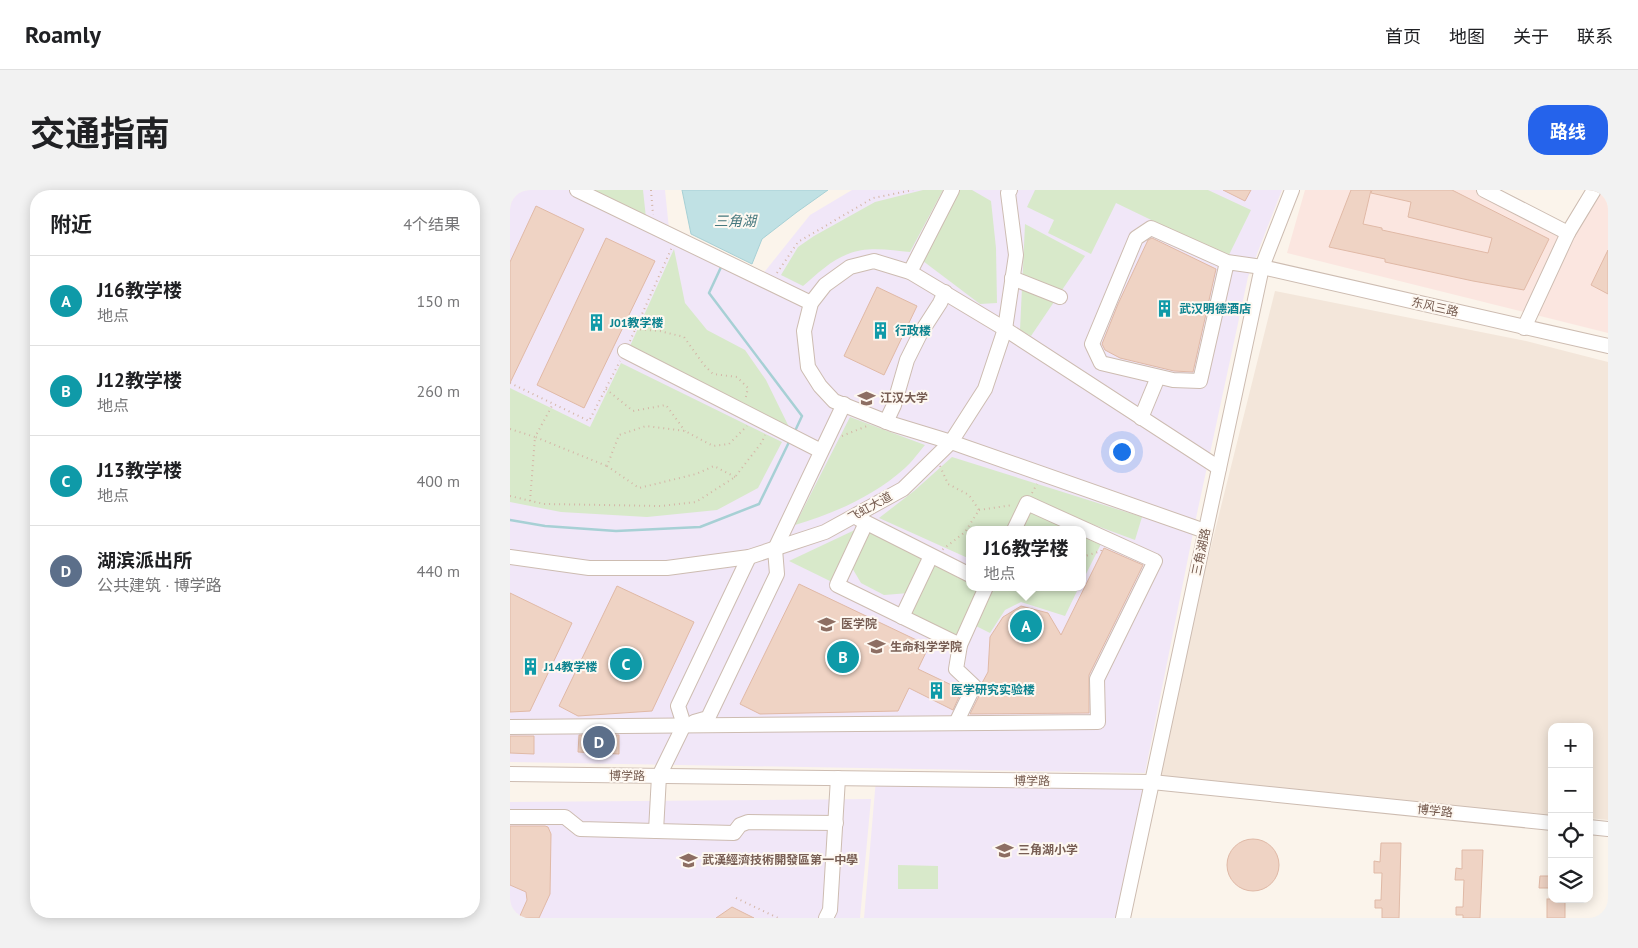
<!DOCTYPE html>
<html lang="zh">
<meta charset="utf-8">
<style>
body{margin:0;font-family:"PT Sans","Noto Sans SC",sans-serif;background:#f2f2f2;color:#202124}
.controls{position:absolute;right:15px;bottom:15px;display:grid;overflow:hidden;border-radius:10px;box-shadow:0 2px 12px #0003}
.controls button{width:45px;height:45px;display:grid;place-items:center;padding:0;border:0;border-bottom:1px solid #e0e0e0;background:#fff;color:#202124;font:25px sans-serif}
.you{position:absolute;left:611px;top:261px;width:18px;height:18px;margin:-12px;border:4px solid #fff;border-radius:50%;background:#1a73e8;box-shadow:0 0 0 8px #1a73e833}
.badge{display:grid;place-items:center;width:32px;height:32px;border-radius:50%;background:#2563eb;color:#fff;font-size:16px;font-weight:700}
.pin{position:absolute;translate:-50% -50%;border:2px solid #fff;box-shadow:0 1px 5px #0006}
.popup{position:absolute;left:456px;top:336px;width:120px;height:65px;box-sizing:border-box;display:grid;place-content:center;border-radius:10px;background:#fff;filter:drop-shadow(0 1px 4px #0005);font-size:16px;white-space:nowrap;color:#757577}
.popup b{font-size:19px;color:#202124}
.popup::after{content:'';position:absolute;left:50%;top:100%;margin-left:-10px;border:10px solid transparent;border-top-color:#fff}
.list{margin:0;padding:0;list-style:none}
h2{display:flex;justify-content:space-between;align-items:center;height:65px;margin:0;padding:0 20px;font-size:21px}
h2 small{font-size:16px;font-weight:400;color:#757577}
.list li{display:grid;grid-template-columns:32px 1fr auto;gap:15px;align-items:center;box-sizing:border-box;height:90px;padding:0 20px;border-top:1px solid #e0e0e0}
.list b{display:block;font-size:19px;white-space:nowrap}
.list p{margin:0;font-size:16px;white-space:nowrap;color:#757577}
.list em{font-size:16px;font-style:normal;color:#757577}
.icon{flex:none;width:28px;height:28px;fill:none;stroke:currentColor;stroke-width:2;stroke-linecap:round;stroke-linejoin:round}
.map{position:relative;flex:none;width:1098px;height:728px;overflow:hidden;border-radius:20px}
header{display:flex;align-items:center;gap:30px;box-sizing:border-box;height:70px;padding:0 25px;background:#fff;border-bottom:1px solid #e0e0e0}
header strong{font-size:24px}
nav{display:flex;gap:28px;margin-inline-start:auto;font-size:18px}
.intro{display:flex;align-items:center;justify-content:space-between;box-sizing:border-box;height:120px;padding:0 30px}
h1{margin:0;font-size:35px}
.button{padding:12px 22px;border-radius:20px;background:#2563eb;color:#fff;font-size:18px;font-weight:700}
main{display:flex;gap:30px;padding:0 30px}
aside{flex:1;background:#fff;border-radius:20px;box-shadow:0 2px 12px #0003}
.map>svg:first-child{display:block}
.residential{fill:#f3e6da}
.commercial{fill:#fbe6e0}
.education{fill:#f1e7f8;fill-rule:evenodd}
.green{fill:#d8e9ca}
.water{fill:#c0e1e4;stroke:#a7d0d5}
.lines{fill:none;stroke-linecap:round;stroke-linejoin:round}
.stream{stroke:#a7d0d5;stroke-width:2.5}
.building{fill:#efd3c4;stroke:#e0b9a6}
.minor-casing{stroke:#cdbcb1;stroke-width:16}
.path{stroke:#d4b6a7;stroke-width:2;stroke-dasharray:1 4;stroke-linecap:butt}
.minor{stroke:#fff;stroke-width:14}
.labels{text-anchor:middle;stroke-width:4;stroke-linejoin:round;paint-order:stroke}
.street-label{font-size:12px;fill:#755b4f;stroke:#fef8f1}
.culture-label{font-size:12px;font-weight:bold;fill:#0d838f;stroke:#fef8f1;text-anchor:start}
.education-label{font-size:12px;font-weight:bold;fill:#785e54;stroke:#fef8f1;text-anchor:start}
.water-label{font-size:14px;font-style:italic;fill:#47797f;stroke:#fef8f1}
</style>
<header>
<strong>Roamly</strong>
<nav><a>首页</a><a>地图</a><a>关于</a><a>联系</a></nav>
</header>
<div class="intro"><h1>交通指南</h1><a class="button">路线</a></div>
<main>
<aside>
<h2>附近<small>4个结果</small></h2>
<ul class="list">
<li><span class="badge" style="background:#0f9aa8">A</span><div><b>J16教学楼</b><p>地点</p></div><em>150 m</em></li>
<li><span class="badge" style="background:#0f9aa8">B</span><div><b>J12教学楼</b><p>地点</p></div><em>260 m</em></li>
<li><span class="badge" style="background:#0f9aa8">C</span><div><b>J13教学楼</b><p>地点</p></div><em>400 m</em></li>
<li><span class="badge" style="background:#5c6f8a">D</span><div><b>湖滨派出所</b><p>公共建筑 · 博学路</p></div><em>440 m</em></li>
</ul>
</aside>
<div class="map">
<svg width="1098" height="728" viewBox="0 0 1098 728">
<rect width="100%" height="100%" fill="#fbf4eb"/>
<path class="residential" d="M765 101 1016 151 1098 172V630L1079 628V537H1042V625L642 592Z"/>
<path class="commercial" d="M795 0H966L1058 42 1084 0H1098V143L777 63Z"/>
<g class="education">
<path d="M0 0H155L159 39 252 85 300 25 342 0H772L738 87 686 328 635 583 0 572ZM460 340H572V397H460Z"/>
<path d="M366 589 642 592 613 728H354Z"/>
<path d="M361 609 350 728H0V612Z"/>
</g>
<g class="green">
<path d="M79 0H133L136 28Z"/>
<path d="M413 0H433L400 62C381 60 356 56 338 64 321 70 306 85 293 96L271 85 288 57 304 46 365 12Z"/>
<path d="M448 0H462L481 11 486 58 487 113 470 114 413 71Z"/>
<path d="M525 0H698L741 20 718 67 606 13 581 64 538 43 544 30 517 17Z"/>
<path d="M515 34 575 66 521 146 510 140Z"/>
<path d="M164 59 175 113 197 140 235 160 256 190 279 237 120 156Z"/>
<path d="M111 173 272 252 248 298 207 320 137 327 51 322 0 312V198L80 237Z"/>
<path d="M340 227 415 255C408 263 402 272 395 278 364 306 325 323 285 335Z"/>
<path d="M442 267 632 327 625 350 514 309 500 340H460V369L369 328 404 301Z"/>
<path d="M519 320 564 340H510Z"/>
<path d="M349 338 322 392 279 371Z"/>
<path d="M357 341 415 367 399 403 374 405 351 393 341 376Z"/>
<path d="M572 343 592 352 572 392Z"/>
<path d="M424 375 460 391V397H470L448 446 400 423Z"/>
<path d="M482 397H569L555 426 511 412 495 420 480 443 464 435Z"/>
<path d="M388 675 428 676V699H388Z"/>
</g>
<path class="water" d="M172 0H318L287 22 252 49 242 74 181 44Z"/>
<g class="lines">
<g class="stream">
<path d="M212 75 199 103 292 226 285 241"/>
<path d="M0 330 35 336 106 341 190 337 249 314 280 250"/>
</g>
</g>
<g class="building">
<path d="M713 0H741L735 11Z"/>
<path d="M841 0H861L853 34 872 38V40L978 63 982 48 898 27 901 12 861 3 862 0H942L1039 49 1014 100 963 91 875 72V69L819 57Z"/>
<path d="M26 16 74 39 0 193V72Z"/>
<path d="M96 48 145 71 74 218 27 195Z"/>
<path d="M642 48 706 79 683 182 664 181 610 168 595 160 592 154 608 114 638 50Z"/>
<path d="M1098 60V104L1081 95Z"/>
<path d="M367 97 407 116 374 185 334 166Z"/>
<path d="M594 358 633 375 579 485V523L460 524 472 500V493L478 482 480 447 493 427 511 416 538 423 551 445Z"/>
<path d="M289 394 419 456 408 479 452 500 443 520 399 498 388 521 250 524 230 514Z"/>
<path d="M107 396 184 432 142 521 68 526 49 516Z"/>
<path d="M0 403 62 433 20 521 0 522Z"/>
<path d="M69 545H109V564L68 562Z"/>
<path d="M0 546H24V564L0 563Z"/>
<path d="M0 636H35L38 637 41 644 40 704 29 728H9L17 710 16 702 0 695Z"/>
<circle cx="743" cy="675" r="26"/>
<path d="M871 653H891L889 728H872V718H865V710H871L872 683H864V671L870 672Z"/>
<path d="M952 660H973L970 728H953V725H946V717H953L954 690H945L946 678 952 679Z"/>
<path d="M1030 686H1042V698H1029Z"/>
<rect x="1037" y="709" width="18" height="19"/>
<path d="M222 717 244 728H206Z"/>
</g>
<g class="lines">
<defs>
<g id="minor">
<path d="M67 0 301 113"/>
<path d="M974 0 1058 43"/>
<path d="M717 72 690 191 663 190 591 173 582 154 626 48 641 38 717 72 752 77 1098 156"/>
<path d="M400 82 442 0"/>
<path d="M502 88 550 107"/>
<path d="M1014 138 1058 43 1084 0"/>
<path d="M115 161 311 261"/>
<path d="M631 228 648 187"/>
<path d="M376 232 384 215 397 170 410 144 430 113 435 102"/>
<path d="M349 329 460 385"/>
<path d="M356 333 327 395 450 455 476 397"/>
<path d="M695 341 441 252 382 234 324 211 310 196 298 177 294 141 301 113 315 95 340 77 364 71 400 82 495 139 709 278"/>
<path d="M0 367 79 378H157L239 367 315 342 393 299 441 252 475 199 495 139 506 65 498 3 500 0"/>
<path d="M239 367 168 516 174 535 149 586 146 641 224 643 230 635 238 632 326 633"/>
<path d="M392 427 421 366"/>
<path d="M184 532 198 528 267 384 265 359 334 214"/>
<path d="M446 533 464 496 446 479 450 455"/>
<path d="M0 537 588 532 587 489 645 371 517 313 504 340"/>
<path d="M0 584 642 592 1042 633"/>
<path d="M0 627H55L70 639 146 641"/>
<path d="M1079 637 1098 639"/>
<path d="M316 728 320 720 328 588"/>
<path d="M613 728 752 77 782 0"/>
</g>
</defs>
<use href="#minor" class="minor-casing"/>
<g class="path">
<path d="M141 0 143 25"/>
<path d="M267 83 288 52 363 8 403 0"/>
<path d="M125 139 150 141 174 147 194 175 203 184 227 187 238 198 235 211"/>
<path d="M120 151 162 57"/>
<path d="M0 193 79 231 110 171"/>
<path d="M96 199 123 221 156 215 175 241"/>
<path d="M0 239 25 247 43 214"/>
<path d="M332 246 357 236"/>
<path d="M430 276 438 294 459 305 469 320 455 342 432 360"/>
<path d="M225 287 204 276 186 284 129 298 97 276 109 245 136 236 175 241 203 256 219 254 237 236"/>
<path d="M522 303 527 294"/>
<path d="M0 306 34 314 151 316 186 312 225 287 252 252 255 245"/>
<path d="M20 311 25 247 97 276"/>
<path d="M469 320 503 315"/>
<path d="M572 367 591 361 592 358"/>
<path d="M500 397 523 400 527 397"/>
<path d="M226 708 268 728"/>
</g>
<use href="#minor" class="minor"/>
</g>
<defs>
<symbol id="building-bare" viewBox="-9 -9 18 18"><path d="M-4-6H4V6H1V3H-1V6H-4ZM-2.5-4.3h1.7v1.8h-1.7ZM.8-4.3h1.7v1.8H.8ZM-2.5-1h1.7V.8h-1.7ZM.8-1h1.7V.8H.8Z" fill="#0f9aa8" stroke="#fef8f1" stroke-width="2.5" paint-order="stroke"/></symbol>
<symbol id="university-bare" viewBox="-9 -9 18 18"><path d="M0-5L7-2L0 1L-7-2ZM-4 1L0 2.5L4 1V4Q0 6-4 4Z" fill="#8d6e63" stroke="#fef8f1" stroke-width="2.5" paint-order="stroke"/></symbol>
<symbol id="school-bare" viewBox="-9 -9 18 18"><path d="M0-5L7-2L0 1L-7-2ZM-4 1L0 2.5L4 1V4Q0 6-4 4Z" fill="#8d6e63" stroke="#fef8f1" stroke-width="2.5" paint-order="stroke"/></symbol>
</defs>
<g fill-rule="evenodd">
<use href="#building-bare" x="642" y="106" width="25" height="25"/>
<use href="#building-bare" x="74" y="120" width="25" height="25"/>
<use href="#building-bare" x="358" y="128" width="25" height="25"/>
<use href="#university-bare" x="344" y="196" width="25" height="25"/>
<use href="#university-bare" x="304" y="422" width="25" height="25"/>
<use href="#university-bare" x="354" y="444" width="25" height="25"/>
<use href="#building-bare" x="8" y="464" width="25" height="25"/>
<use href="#building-bare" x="414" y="488" width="25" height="25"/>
<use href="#school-bare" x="482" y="648" width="25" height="25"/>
<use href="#school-bare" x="166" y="658" width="25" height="25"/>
</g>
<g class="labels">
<g class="street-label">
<text transform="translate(925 117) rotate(13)" y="4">东风三路</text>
<text transform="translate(360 317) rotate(-29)" y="4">飞虹大道</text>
<text transform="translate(691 362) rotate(-78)" y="4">三角湖路</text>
<text transform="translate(117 586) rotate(1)" y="4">博学路</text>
<text transform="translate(522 591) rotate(1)" y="4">博学路</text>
<text transform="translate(925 621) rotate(6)" y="4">博学路</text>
</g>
<g class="culture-label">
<text x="669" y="123">武汉明德酒店</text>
<text x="100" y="137">J01教学楼</text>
<text x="385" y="145">行政楼</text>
<text x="34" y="481">J14教学楼</text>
<text x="441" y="504">医学研究实验楼</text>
</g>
<g class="education-label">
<text x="370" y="212">江汉大学</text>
<text x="331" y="438">医学院</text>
<text x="380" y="461">生命科学学院</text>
<text x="508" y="664">三角湖小学</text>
<text x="192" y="674">武漢經濟技術開發區第一中學</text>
</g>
<g class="water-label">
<text x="225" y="36">三角湖</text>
</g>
</g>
</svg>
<div class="controls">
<button>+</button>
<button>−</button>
<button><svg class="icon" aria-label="locate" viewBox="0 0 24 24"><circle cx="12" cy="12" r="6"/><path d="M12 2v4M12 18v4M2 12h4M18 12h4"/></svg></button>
<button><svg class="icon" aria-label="layers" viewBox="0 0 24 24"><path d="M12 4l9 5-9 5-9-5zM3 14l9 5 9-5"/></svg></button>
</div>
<div class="you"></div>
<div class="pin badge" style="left:516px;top:436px;background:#0f9aa8">A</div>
<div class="popup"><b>J16教学楼</b>地点</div>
<div class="pin badge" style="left:333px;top:467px;background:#0f9aa8">B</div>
<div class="pin badge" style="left:116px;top:474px;background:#0f9aa8">C</div>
<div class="pin badge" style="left:89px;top:552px;background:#5c6f8a">D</div>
</div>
</main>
